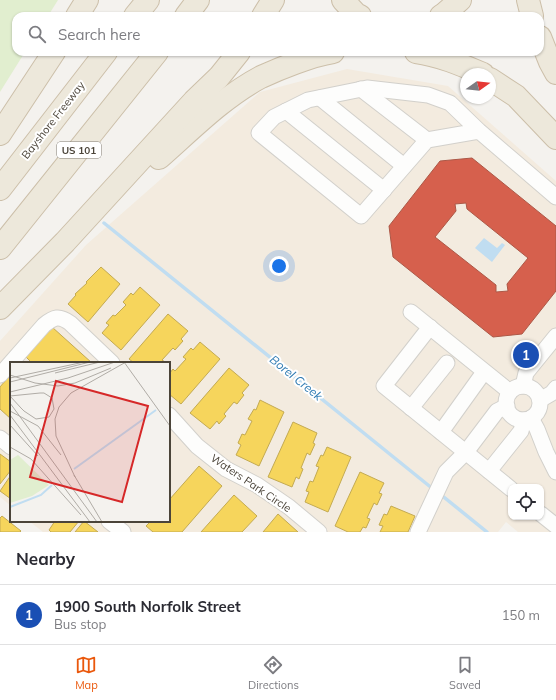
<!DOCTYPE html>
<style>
body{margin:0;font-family:Mulish,sans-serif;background:#f7f7f7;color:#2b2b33}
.controls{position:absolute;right:12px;bottom:12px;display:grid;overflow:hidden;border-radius:8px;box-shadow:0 1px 3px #0004}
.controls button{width:36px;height:36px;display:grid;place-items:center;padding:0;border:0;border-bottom:1px solid #e1e1e2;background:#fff;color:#2b2b33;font:20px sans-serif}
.compass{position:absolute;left:460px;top:68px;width:36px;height:36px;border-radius:50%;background:#fff;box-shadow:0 1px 3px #0004;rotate:75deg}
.you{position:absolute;left:279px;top:266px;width:14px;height:14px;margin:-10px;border:3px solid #fff;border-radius:50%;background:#1a73e8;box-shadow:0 0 0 6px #1a73e833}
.badge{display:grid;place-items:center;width:26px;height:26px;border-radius:50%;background:#ea580c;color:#fff;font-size:13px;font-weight:700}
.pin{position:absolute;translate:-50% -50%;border:2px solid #fff;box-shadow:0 1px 4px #0006}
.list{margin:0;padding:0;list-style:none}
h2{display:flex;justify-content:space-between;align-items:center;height:52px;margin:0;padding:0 16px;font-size:17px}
h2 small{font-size:13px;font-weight:400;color:#7c7c81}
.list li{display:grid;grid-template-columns:26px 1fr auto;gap:12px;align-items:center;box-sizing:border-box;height:60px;padding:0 16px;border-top:1px solid #e1e1e2}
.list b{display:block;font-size:15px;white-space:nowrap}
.list p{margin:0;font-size:13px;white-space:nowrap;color:#7c7c81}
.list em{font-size:13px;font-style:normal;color:#7c7c81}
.icon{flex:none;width:22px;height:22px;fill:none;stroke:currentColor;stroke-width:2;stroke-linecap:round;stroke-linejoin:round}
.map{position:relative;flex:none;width:556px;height:532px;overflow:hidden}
.search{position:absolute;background:#fff;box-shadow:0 1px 3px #0004;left:12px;right:12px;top:12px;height:44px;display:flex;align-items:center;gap:10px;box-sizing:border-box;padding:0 14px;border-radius:12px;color:#7c7c81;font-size:15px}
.sheet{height:112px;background:#fff}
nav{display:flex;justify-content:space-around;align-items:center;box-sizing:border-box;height:56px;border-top:1px solid #e1e1e2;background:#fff;font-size:11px;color:#7c7c81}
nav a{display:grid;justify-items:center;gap:2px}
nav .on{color:#ea580c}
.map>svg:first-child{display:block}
.commercial{fill:#f3ebdf;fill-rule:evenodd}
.green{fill:#e1eecf}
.water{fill:#c0ddf1}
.homes{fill:#f6d55c;stroke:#c3aa52}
.shops{fill:#d6604d;stroke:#ac5847;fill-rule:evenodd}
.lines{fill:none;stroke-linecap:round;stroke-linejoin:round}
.stream{stroke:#c0ddf1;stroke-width:3.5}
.minor-casing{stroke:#d2d0cb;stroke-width:17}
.highway-casing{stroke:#ccbfa9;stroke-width:24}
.minor{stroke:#fdfdfc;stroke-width:15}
.highway{stroke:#ede8db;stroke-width:22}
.labels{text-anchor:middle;stroke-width:4;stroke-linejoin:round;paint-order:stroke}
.shield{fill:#fff;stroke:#817c74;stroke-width:1}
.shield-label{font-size:10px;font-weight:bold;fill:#4b4439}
.street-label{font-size:11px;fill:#4b4439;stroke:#fff}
.water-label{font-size:12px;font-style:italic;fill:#2e7ab2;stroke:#fff}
.inset-river{fill:none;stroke:#c0ddf1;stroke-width:2}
.inset-road{fill:none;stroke:#b0aca6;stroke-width:1}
.view{fill:#d62828;fill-opacity:0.15;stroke:#d62828;stroke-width:2}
.inset-edge{fill:none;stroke:#4b4439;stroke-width:2}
</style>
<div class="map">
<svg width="556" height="532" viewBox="0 0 556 532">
<rect width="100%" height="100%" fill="#f4f2ee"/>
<path class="commercial" d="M347 69 448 86 556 181V532H518L506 522 498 532H43L29 521H169V363H11V506L0 497V341L86 245 260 92ZM511 487H541V517H511Z"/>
<path class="green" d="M0 0H58L48 16H16V52H25L0 92Z"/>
<path class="water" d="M484 238 497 248 502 243 505 245 492 262 475 248Z"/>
<g class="homes">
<path d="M101 267 120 284 88 322 68 304 76 295 75 294 87 283 86 282Z"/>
<path d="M140 287 160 305 121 350 102 333 109 325 106 323 113 315 115 316 126 305 123 302 131 293 133 295Z"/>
<path d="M168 314 188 331 181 339 183 341 175 350 173 348 162 360 165 362 163 363H134L129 359Z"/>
<path d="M52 327 92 363H32L26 357Z"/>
<path d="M200 342 220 359 181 404 169 394V374L173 369 175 371 186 359 183 357 191 348 193 350Z"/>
<path d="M229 368 249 385 242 393 244 395 237 404 234 402 224 414 226 416 219 424 217 421 210 429 190 413Z"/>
<path d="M11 374V419L0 409V387Z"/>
<path d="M260 400 284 412 259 466 236 455 241 445 238 443 242 434 245 435 252 421 248 419 254 409 256 410Z"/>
<path d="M293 422 317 433 313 443 315 444 310 455 307 453 301 468 303 469 299 479 296 477 292 487 268 477Z"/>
<path d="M327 447 351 457 328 512 305 502 309 492 306 491 310 481 313 482 319 467 316 466 321 455 323 456Z"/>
<path d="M0 454 11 462V470L0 484Z"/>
<path d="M199 466 222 486 182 532H153L146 526 151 521H169V500Z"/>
<path d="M360 472 384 483 379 493 382 494 377 505 374 503 367 518 370 519 366 528 363 527 360 532H348L335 526Z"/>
<path d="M11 475V499L0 491Z"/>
<path d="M234 495 257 516 242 532H201Z"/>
<path d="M391 506 415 516 408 532H380L383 526 379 525 384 514 387 515Z"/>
<path d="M278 514 298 532H263Z"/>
<path d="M2 516 21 531 20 532H0V518Z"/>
<path d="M55 521H79L70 532H51L49 530Z"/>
<path d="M84 521 98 532H75Z"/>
</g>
<path class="shops" d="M472 158 556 226V291L522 334 493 337 393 257 389 226 440 161ZM466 203 467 209 528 258 507 284 508 291 496 292V285L435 237 456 211 455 204Z"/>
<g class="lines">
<g class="stream">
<path d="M104 223 433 489"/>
<path d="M440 494 487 532"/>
</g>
<defs>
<g id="minor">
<path d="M361 89 427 140"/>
<path d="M320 98 404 166"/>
<path d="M286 111 384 190"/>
<path d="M479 131 427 140 361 216 259 133 274 117 308 100 367 88 428 95 450 103 479 131 556 197"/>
<path d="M411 312 510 392"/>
<path d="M430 327 384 386 511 489"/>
<path d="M0 375 44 325C54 317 59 315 70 323L112 363"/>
<path d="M523 386 526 373 556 336"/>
<circle cx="523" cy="403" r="17"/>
<path d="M540 400 552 393 556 388"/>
<path d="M411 408 447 363"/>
<path d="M169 415 197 446 226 469 257 485 289 507 319 532"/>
<path d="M531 418 537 429 546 452 556 472"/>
<path d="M441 432 484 372"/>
<path d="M0 438 11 447"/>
<path d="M489 471 521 431 524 420"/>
<path d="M541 514 556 526"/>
<path d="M109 521 123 532"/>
<path d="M418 532 446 472 466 452 497 411 507 406"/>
</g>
<g id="highway">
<path d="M343 0 356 14 360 16"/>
<path d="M528 0 532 16"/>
<path d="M77 16 87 0"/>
<path d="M135 16 148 0"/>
<path d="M186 16 198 0"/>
<path d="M263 16 273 0"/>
<path d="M441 16 444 14 460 0"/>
<path d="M540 37 550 62 556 73"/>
<path d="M416 52C439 55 462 65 483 74"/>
<path d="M490 79 516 96 556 138"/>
<path d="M0 134 54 52"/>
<path d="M159 158C191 130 223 97 261 77 272 72 284 67 295 63 308 58 319 54 333 52"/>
<path d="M0 189 106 52"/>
<path d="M0 248 157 52"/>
<path d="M0 308 65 242 194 101 219 77 239 52"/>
</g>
</defs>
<use href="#minor" class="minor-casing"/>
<use href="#highway" class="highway-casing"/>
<use href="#minor" class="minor"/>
<use href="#highway" class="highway"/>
</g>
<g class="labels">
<rect class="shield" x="57" y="142" width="44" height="16" rx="3"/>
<g class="shield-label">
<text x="79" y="154">US 101</text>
</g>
<g class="street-label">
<text transform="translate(53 120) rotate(-52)" y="4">Bayshore Freeway</text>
<text transform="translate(251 483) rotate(34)" y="4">Waters Park Circle</text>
</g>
<g class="water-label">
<text transform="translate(296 378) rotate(39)" y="4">Borel Creek</text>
</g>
</g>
<g transform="translate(10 362)">
<rect width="160" height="160" fill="#f4f2ee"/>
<path d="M8 93 39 123 22 134 0 141V98Z" fill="#e1eecf"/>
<path class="inset-river" d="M64 107 146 48M0 145 31 133 42 123"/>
<path class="inset-road" d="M4 0H42M114 0 160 64M45 11 90 0M0 13 25 21 48 24 65 21 101 6M0 16 74 0M0 20 80 0M0 30 58 16 105 0M0 34 11 46 14 49 26 57 39 55 44 47 42 36 34 31H30L0 34M0 41 87 160M0 49 28 64 51 93M0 53 80 160M0 63 28 94M0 85 21 97 71 153M64 113 92 160M65 115 46 74 45 57 49 45 61 31 116 0"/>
<path class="view" d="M46 19 138 44 112 140 20 115Z"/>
<rect width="160" height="160" class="inset-edge"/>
</g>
</svg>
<div class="controls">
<button><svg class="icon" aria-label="locate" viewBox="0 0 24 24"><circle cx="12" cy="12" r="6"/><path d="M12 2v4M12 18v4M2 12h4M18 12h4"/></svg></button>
</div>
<svg class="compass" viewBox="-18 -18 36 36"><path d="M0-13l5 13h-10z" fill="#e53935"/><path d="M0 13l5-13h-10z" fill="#7c7c81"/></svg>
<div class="you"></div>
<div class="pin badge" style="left:526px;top:355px;background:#1a4fb4">1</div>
<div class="search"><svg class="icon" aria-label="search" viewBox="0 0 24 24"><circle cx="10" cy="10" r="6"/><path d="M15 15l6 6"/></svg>Search here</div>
</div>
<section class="sheet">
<h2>Nearby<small></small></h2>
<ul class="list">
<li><span class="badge" style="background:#1a4fb4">1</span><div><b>1900 South Norfolk Street</b><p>Bus stop</p></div><em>150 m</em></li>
</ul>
</section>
<nav>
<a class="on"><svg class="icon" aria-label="map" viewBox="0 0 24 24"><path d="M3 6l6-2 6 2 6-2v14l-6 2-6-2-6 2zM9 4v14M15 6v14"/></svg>Map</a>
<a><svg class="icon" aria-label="directions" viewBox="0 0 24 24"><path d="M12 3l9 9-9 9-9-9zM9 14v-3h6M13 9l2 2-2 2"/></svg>Directions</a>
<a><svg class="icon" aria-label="saved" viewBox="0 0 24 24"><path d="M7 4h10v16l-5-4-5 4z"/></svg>Saved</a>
</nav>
